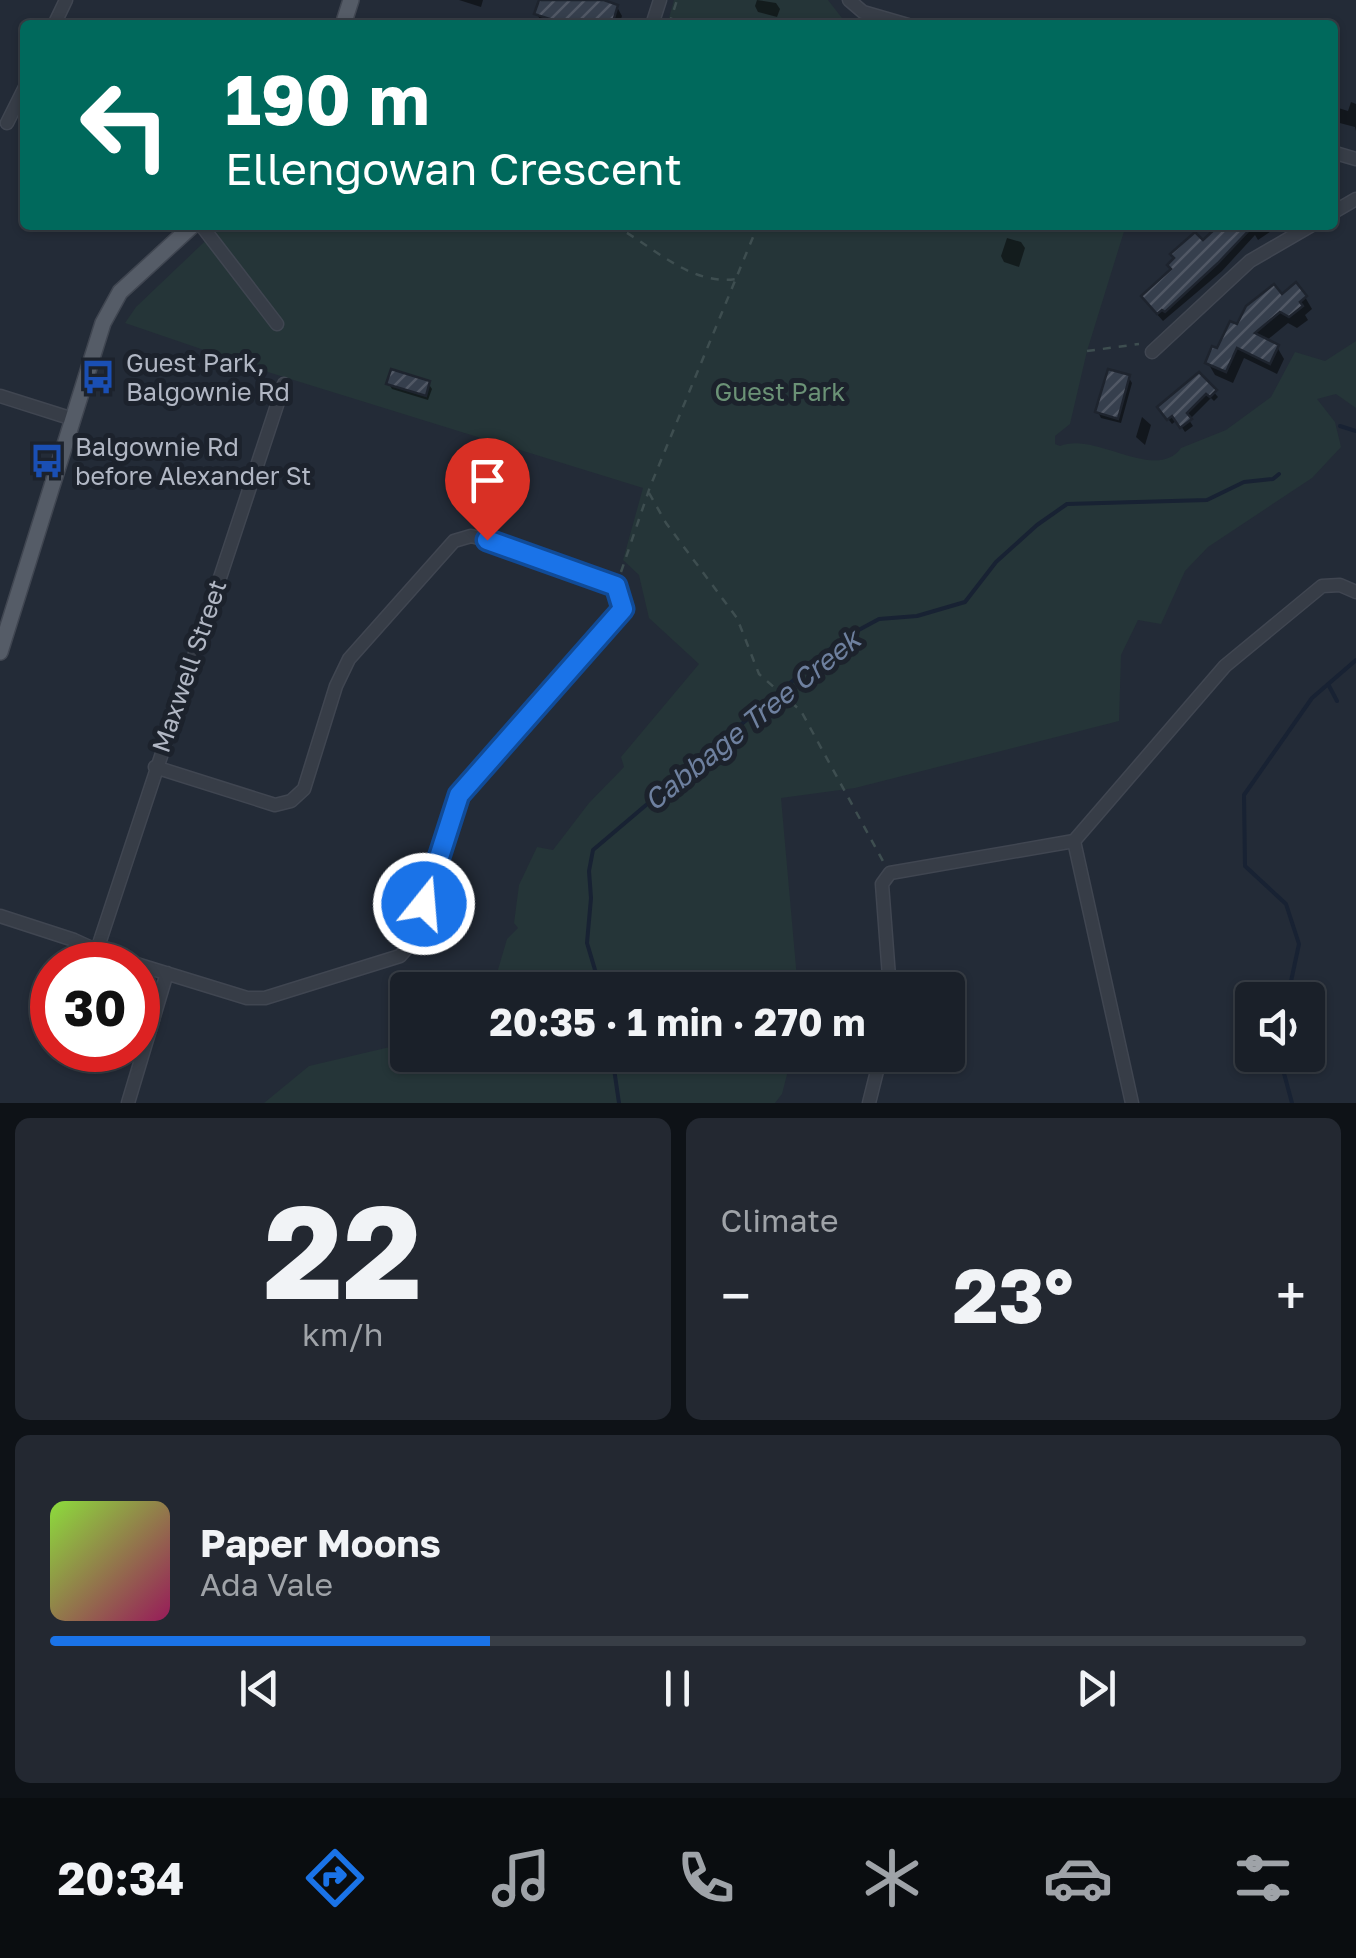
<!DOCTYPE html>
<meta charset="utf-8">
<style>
:root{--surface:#1a2029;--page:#232831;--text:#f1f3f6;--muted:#9fa3a8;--line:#383e46;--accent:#1a73e8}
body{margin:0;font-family:"Golos Text",sans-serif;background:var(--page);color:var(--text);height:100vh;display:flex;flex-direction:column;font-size:38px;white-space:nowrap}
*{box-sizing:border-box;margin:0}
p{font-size:32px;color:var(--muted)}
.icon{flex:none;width:55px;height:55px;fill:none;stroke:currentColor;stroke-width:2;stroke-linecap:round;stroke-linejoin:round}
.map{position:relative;height:1103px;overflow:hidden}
.drawer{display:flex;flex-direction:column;gap:15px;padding:15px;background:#0e1217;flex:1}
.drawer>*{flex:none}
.hud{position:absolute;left:20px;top:20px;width:1318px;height:210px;border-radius:10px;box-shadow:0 2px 8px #0004,0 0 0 2px var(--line);background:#00695c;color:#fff;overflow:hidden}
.controls{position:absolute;left:1235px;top:982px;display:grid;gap:20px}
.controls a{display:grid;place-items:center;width:90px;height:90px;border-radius:10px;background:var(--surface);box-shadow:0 2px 8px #0004,0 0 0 2px var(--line);font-size:50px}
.speed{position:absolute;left:30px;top:942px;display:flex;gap:20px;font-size:50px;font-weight:700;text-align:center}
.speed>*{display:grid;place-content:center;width:130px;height:130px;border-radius:50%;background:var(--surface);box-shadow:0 2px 8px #0004,0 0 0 2px var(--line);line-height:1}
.speed .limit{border:15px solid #d22;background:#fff;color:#111}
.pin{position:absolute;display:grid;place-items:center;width:85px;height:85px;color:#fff;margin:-102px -42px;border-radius:50% 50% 50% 0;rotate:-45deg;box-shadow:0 0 10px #0007}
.pin .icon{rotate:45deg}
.me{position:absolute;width:110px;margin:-55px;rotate:17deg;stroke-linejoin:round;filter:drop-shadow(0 0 8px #0008)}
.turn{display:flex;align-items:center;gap:35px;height:210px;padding:0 40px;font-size:45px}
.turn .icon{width:130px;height:130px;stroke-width:2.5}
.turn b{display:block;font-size:70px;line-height:85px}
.big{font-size:75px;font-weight:700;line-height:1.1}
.drawer .card{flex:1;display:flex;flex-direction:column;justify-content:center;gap:15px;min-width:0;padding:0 35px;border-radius:15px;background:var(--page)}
.drawer .dial{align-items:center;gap:0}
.dial b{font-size:130px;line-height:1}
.song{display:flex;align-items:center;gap:30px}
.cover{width:120px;height:120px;border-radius:15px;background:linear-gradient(135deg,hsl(90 70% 55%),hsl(330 70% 35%))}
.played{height:10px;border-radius:5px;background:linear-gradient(90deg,var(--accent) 35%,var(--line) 35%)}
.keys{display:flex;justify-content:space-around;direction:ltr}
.heat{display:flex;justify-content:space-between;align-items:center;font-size:55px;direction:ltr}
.drawer .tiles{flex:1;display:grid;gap:15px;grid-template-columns:1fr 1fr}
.card:last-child{grid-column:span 2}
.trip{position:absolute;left:390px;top:972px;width:575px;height:100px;border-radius:10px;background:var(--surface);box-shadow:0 2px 8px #0004,0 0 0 2px var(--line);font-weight:700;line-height:100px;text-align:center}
.tab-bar{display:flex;height:160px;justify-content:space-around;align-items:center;background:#0a0d10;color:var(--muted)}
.tab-bar .icon{width:70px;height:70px}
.tab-bar .current{color:var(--accent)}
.tab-bar b{font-size:45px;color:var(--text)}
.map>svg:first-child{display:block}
.green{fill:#253538}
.shadow{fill:#0007}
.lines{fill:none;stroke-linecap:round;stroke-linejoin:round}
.stream{stroke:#182233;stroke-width:4}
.building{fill:url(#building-hatch);stroke:#1e242e;stroke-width:2.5}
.minor-casing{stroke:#404651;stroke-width:15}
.major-casing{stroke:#404651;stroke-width:18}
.path{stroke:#3e4e50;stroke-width:2.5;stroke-dasharray:8 8;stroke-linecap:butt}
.minor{stroke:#373d47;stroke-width:12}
.major{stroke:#555c67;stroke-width:15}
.route-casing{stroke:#114b97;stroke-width:25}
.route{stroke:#1a73e8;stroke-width:18}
.labels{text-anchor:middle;stroke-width:10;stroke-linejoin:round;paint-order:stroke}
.poi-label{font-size:25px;fill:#b1b7c4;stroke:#1c222c;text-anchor:start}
.park-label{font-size:25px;fill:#6b9276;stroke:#1c222c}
.street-label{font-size:25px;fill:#b1b7c4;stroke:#1c222c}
.water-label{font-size:28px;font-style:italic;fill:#6e809f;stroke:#1c222c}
</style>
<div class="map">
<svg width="1356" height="1103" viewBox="0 0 1356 1103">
<defs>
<pattern id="building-hatch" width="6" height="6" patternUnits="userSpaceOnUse" patternTransform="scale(2.5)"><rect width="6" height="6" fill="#363f4d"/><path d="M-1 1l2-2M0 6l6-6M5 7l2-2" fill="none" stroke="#515865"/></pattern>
</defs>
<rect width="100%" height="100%" fill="#232b37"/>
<path class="green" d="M674,0H828L842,18L854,25H667Z
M222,225H1126L1087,351L1070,424L1055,436V444L1060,446C1095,431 1156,483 1181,448L1226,430L1271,397L1295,352L1325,361L1356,341V408L1336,394L1317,399L1335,422L1341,447L1312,478L1208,547L1185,571L1161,624L1138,620L1121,655L1119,721L855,788L781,798L798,990H492L507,939L518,928L514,923L519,885L537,847L553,850L589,803L624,767L621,757L699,664L649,618L639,575L623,560L643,488L271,373L125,323L136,307Z
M407,1043L408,1055H792L782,1094L775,1103H264L309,1066Z"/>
<path class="shadow" d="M459,0H483L481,7Z
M541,0H593L617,7L622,16L619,25H548L542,23L537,14Z
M757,0L776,3L780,9L777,17L758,12L755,6Z
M1351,102L1356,104V131L1355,127L1332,121V106L1348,111Z
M1223,225H1280L1258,240L1255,235L1222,271L1163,321L1148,304Z
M1007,238L1021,242L1025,248L1019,267L1004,262L1001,256Z
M1282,297H1305L1312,309L1305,315L1308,320L1297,328L1288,323L1266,341L1277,347L1284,359L1277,374L1244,358L1233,383L1215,375L1208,363L1238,328Z
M1199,375L1218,397L1214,401L1211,398L1189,420L1193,426L1185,432L1177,420L1172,424L1160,408Z
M1129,378L1132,383L1121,423L1101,418L1098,412Z
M428,383L432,389L428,400L392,389L389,384Z
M1142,417L1151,425L1145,445L1136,437Z"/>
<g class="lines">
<path class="stream" d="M1340,426L1356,431
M1328,684L1337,701
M601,990L587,943L591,898L589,871L593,850L842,639L879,619L917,616L965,602L996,562L1037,525L1067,504L1207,500L1244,482L1273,479L1279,474
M1287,1000L1299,944L1286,904L1245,866L1244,795L1312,698L1356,660
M612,1055L619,1103
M1279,1055L1292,1103"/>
</g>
<path class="building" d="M539,0H604L618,5L612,25H568L534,14Z
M1219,225H1254L1218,263L1165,312L1162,310L1157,314L1141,296L1171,269L1167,265L1174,258L1170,254L1195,232L1203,240Z
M1296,282L1307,296L1300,302L1303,306L1289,317L1280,312L1255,333L1279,345L1270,364L1237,348L1226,372L1205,363L1212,346L1217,348L1230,321L1237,324L1246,306L1274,284L1282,294Z
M391,369L430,381L426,396L386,384Z
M1108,369L1130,375L1118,419L1095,412Z
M1199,372L1217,390L1210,397L1206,394L1187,413L1192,419L1180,428L1172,416L1167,420L1157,407Z"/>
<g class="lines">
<g class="minor-casing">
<path id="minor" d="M849,0L863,12L908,25
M54,25L66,0
M652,25L660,0
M7,123L25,87
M1332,152L1356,159
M1332,213L1356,199
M201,225L277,324
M1152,352L1250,261L1312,225
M0,396L73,419
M1074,841L1225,666L1322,586L1340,585L1356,592
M1074,841L1132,1103
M0,916L74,940L107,955L247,998H265L400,956L413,941L459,795L617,619C625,606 622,599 617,586L487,540L471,536L454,541L349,659L336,686L304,789L291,801L275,805L155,767
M97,950L284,384
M890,990L882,884L890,873L1074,841
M128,1103L167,973
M869,1103L881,1055"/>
</g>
<g class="major-casing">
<path id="major" d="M343,25L351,0
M0,652L103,323L120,292L193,225"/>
</g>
<path class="path" d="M669,25L677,0
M842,25L844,20L851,21
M613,225C651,244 689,286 736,279
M1087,351L1139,344
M649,493L666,523L737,618L759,674L801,711L884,863
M621,572L650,487L758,225"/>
<use href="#minor" class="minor"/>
<use href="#major" class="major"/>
</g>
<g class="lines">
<g class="route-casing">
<path id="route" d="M424,904L459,795L623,609L616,586L487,540"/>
</g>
<use href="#route" class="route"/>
</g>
<defs>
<g id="bus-bare" transform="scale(2.7)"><path d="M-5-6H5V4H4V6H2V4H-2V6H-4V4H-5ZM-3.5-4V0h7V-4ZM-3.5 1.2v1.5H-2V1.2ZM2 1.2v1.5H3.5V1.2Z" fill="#1a4fb4" stroke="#1c222c" stroke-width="2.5" paint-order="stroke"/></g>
</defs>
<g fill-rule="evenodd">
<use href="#bus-bare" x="98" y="377"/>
<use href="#bus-bare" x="47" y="461"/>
</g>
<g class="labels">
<g class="poi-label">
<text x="126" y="372">Guest Park,<tspan x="126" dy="29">Balgownie Rd</tspan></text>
<text x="75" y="456">Balgownie Rd<tspan x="75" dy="29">before Alexander St</tspan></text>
</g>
<g class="park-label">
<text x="780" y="401">Guest Park</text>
</g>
<g class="street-label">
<text transform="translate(189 666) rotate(-71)" y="9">Maxwell Street</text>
</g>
<g class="water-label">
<text transform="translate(752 720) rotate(-39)" y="10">Cabbage Tree Creek</text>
</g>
</g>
</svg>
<div class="controls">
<a><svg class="icon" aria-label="sound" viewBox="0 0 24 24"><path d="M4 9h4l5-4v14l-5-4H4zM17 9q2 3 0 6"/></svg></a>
</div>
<div class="speed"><div class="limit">30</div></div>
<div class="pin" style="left:487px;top:540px;background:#d93025"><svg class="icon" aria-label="arrive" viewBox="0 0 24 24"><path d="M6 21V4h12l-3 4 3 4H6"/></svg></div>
<svg class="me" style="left:424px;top:904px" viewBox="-20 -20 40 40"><circle r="17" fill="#1a73e8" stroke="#fff" stroke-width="3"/><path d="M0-11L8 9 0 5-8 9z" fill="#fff"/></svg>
<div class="trip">20:35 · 1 min · 270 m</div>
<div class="hud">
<div class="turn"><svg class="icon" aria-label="left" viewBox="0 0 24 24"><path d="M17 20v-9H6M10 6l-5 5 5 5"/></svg><div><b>190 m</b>Ellengowan Crescent</div></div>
</div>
</div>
<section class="drawer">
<div class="tiles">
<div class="card dial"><b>22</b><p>km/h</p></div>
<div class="card"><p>Climate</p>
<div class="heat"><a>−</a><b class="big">23°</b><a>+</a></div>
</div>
<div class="card">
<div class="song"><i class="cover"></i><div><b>Paper Moons</b><p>Ada Vale</p></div></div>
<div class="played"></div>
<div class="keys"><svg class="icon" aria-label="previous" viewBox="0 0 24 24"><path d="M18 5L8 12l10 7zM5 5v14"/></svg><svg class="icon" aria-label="pause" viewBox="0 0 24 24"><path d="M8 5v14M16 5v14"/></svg><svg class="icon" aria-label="next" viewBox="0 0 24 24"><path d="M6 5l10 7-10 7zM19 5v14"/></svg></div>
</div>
</div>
</section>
<nav class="tab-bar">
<b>20:34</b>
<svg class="icon current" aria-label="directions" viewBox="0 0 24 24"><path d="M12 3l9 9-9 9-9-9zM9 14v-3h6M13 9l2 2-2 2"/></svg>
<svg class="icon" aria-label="music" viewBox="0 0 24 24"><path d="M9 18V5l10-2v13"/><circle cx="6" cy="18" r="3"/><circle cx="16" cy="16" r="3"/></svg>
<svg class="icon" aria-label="phone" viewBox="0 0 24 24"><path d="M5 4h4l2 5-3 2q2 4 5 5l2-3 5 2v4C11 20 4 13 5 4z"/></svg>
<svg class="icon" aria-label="climate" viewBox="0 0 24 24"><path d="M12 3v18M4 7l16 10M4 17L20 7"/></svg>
<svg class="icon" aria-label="car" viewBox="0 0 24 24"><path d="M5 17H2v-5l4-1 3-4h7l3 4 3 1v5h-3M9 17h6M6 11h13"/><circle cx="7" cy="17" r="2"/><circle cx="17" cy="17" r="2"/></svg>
<svg class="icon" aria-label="filters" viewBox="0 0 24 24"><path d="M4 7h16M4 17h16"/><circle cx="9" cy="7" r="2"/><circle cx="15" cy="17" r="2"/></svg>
</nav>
